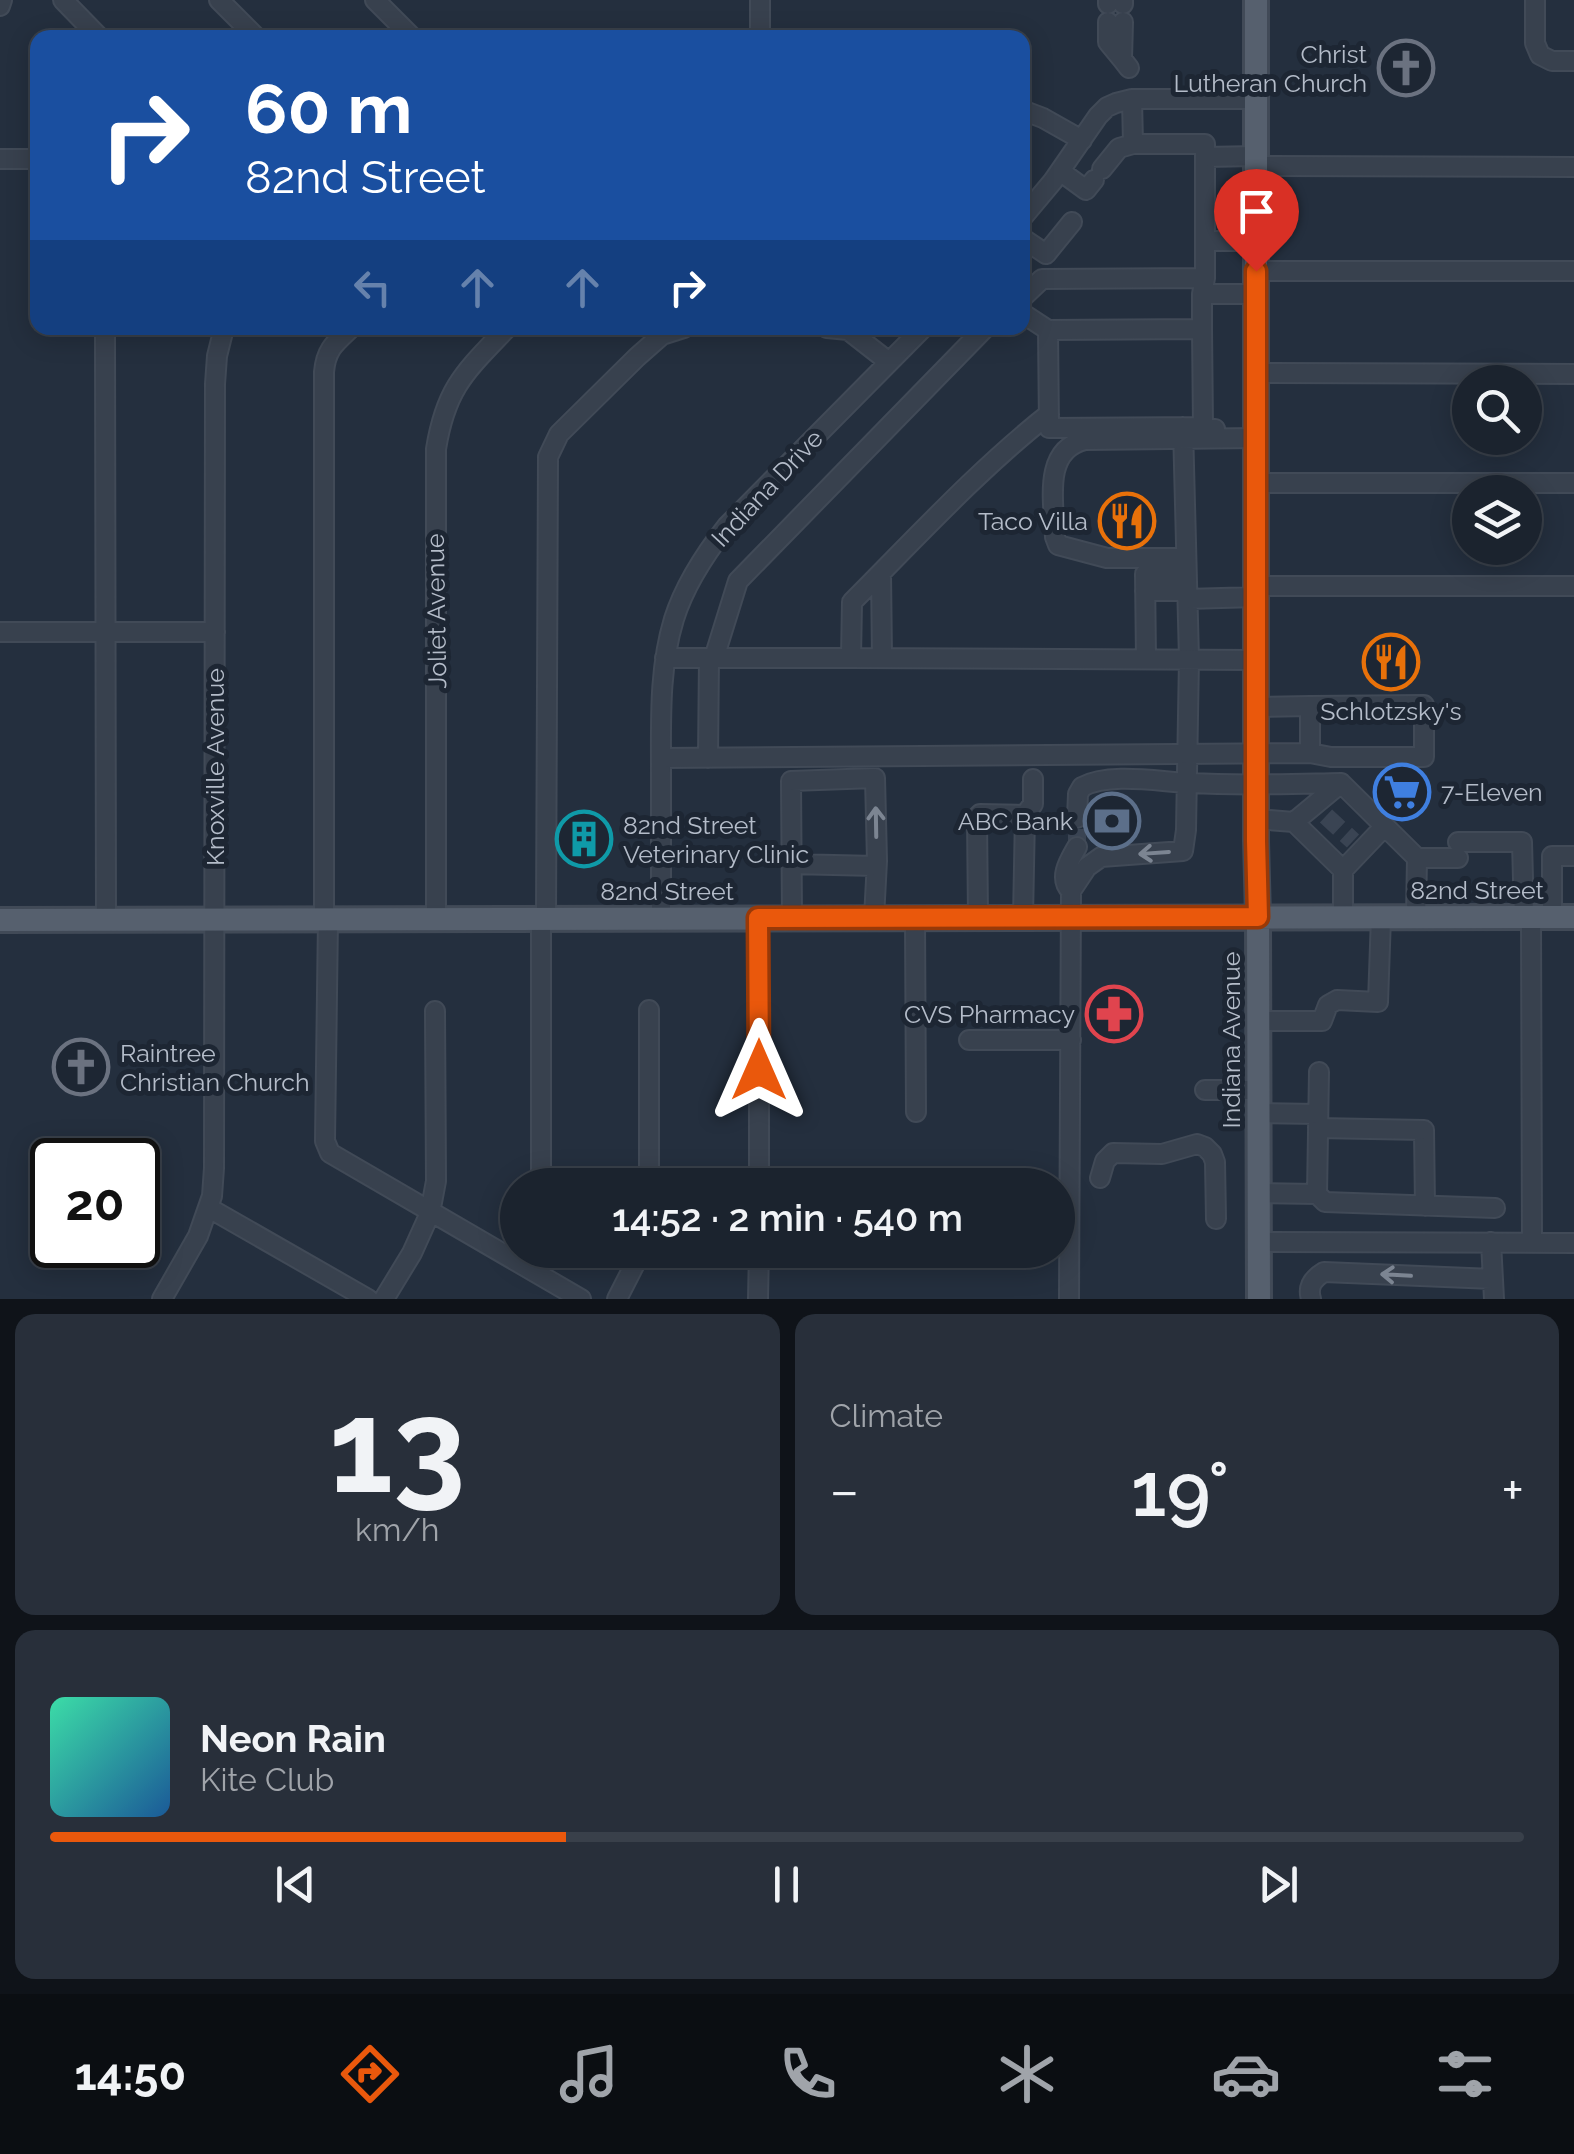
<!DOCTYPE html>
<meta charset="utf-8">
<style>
:root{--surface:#1b232e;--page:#282f3a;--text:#f1f3f6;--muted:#a0a4aa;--line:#39404a;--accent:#ea580c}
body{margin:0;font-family:Raleway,sans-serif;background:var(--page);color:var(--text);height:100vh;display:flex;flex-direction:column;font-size:38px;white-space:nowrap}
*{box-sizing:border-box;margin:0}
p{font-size:32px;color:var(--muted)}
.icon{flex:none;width:55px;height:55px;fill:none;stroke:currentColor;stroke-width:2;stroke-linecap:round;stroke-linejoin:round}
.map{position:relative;height:1299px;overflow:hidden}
.panel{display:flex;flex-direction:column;gap:15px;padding:15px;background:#0f1319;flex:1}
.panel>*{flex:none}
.guide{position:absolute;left:30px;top:30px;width:1000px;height:305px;border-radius:20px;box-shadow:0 5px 25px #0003,0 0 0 2px var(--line);background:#1a4fa0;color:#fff;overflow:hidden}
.tools{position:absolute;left:1452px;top:365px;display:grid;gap:20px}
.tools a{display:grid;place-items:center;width:90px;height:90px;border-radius:50%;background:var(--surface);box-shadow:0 5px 25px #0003,0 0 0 2px var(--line);font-size:50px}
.speed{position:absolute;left:30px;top:1138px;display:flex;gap:20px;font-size:50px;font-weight:700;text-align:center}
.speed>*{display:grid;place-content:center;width:130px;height:130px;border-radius:50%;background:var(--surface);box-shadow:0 5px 25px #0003,0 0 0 2px var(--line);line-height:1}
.speed .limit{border:5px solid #111;border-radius:15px;background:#fff;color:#111}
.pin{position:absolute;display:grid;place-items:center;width:85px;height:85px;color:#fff;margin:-102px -42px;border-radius:50% 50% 50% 0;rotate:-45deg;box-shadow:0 0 10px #0007}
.pin .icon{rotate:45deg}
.me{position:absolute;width:110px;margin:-55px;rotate:0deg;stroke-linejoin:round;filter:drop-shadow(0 0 8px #0008)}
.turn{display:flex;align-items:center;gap:35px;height:210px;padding:0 50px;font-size:45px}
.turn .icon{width:130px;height:130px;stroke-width:2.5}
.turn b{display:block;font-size:70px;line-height:85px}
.lanes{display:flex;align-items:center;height:95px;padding:0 50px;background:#0003;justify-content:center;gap:50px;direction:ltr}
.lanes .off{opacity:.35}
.big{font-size:75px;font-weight:600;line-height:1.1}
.panel .card{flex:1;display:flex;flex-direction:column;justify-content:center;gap:15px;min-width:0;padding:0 35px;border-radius:20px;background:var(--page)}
.panel .dial{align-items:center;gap:0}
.dial b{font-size:130px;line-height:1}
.song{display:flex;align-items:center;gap:30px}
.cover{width:120px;height:120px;border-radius:15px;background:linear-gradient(135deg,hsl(160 70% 55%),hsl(210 70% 35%))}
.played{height:10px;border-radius:5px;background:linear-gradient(90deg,var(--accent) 35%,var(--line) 35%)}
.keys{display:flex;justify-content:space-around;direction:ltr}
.heat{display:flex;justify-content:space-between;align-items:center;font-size:55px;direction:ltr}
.panel .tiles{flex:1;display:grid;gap:15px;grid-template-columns:1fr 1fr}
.card:last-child{grid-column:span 2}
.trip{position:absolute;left:500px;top:1168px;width:575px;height:100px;border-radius:50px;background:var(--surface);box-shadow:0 5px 25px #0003,0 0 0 2px var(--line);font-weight:600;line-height:100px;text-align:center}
.menu{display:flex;height:160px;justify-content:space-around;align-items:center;background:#0b0e12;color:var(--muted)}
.menu .icon{width:70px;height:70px}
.menu .active{color:var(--accent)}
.menu b{font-size:45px;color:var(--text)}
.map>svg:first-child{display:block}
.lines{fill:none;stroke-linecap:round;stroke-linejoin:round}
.minor-tunnel{stroke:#3a4453;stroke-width:18;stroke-dasharray:18 9;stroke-linecap:butt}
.minor-casing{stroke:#414a57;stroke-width:22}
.major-casing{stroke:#414a57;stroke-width:28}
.minor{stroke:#38414e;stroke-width:18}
.major{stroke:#56606e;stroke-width:22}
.oneway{stroke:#7c8592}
.route-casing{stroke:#983908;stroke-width:25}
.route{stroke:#ea580c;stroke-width:18}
.labels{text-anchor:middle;stroke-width:10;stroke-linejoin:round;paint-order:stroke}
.poi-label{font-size:25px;fill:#b4bcc9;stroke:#1d2633;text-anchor:end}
.street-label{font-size:25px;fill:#b4bcc9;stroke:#1d2633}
</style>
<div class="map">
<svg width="1574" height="1299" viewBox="0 0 1574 1299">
<rect width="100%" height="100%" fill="#242f3e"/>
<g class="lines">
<path class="minor-tunnel" d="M1326,816L1353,841
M1077,847V818"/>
<g class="minor-casing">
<path id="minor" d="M63,0L100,38
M219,0L257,38
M375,0L413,38
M1108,0V4
M1535,0V43L1540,55L1552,61H1574
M1123,4V0
M0,6L2,0
M1108,22V42L1122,59
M1123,22L1122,59L1129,68
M760,38V0
M1132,99L1133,144H1205V278
M1022,110L1043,118L1082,140
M1205,157L1256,156
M0,159H31
M1256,166L1574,167
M1102,169L1119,148L1133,144
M1060,171L1086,190L1094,180
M1022,218L1053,181L1098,116L1107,107L1116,103L1132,99H1256
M1022,238L1046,254L1072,222
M1205,241H1256
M1256,271H1574
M1202,294H1256
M1022,298L1042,279L1205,278L1202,294V329L1048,330L1022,313
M105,328L106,919
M827,328L848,330L889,362
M1202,329L1203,427L1215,429
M1048,330L1049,428L1203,427
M1256,373L1574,374
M1049,414C978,470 916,538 852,602L851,658L1256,660
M1256,483H1574
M1186,558H1107L1058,545L1055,537C1054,503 1042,450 1085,440L1256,438
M881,573L882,658
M1256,586H1574
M1145,591H1187
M1187,599L1256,597
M0,632H215
M665,658H851
M714,658L738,581L985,328
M1146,659L1145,574L1186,573
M1256,707L1310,706V753
M661,758L1310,753L1331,757H1424V705L1310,706
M708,758L709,658
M1077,818L1078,794L1082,787C1110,772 1160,782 1191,783C1241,786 1291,784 1341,783L1417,858L1416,917
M1256,819L1294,822L1343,870V917
M1294,822L1341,783
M1458,842H1522L1524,917
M1417,858H1458
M791,864L876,866
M1343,870L1384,827
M1071,891L1087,867L1101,857L1183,851L1186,830L1189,659L1183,427
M1531,917L1532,1242
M1552,917V856H1574
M541,918V1185
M546,918L548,457L559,434L637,357L662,335L684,328
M661,918C661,869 661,820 661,772C661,720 659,668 674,619C685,584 705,554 727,526L923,328
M759,918V1185
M792,918L791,781L875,778L877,861L874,918
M915,918L916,1112
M978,918L977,817L980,814L1025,815
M1023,918L1025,815L1033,804V779
M324,919V372C326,349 335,343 351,328
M328,919L325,1141L330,1153L581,1299
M436,919V449C446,387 466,371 507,328
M649,1010V1185
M1259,1021H1322L1328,1005L1337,1000L1378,1002L1381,917
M969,1040H1071
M1205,1090H1259
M1259,1113L1318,1114
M1318,1128L1424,1130L1425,1206
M1100,1178L1105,1161L1113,1153L1162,1154L1197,1144L1205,1147L1212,1154L1215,1162L1216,1219
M1259,1193L1317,1194L1319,1072
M1317,1194L1325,1202L1495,1208
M209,1208L368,1299
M1259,1242L1574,1243
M1491,1242L1494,1299
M162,1299L198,1236L212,1196L214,1168L215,384L217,356L224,328
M384,1299L412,1253L430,1213L436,1181L435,1011
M617,1299L642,1250
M758,1299L759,1250
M1069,1299L1071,891C1058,878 1069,861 1077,847
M1311,1299C1307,1286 1314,1278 1324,1272L1493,1279"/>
</g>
<g class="major-casing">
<path id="major" d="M1256,0V841L1258,917L1259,1299
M0,920L1574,917"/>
</g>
<use href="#minor" class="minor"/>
<use href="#major" class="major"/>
</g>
<defs><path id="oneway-shaft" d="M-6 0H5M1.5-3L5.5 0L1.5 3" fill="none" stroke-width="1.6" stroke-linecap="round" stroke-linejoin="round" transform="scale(2.5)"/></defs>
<g class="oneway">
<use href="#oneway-shaft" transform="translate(876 822) rotate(-91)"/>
<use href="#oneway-shaft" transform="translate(1154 853) rotate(176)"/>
<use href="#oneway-shaft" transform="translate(1396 1275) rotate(-177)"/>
</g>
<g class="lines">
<g class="route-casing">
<path id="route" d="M759,1070L758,918L1258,917L1256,841V271"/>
</g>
<use href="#route" class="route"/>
</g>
<defs>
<g id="church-ring" transform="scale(2.875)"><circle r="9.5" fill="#1d2633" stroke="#6b7280" stroke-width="1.5"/><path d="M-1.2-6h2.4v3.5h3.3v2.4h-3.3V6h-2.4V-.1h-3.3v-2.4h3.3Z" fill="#6b7280"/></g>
<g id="restaurant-ring" transform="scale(2.875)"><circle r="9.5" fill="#1d2633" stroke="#e8710a" stroke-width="1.5"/><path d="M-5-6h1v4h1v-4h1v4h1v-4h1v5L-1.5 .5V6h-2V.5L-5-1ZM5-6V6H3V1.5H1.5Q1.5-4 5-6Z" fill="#e8710a"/></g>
<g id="supermarket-ring" transform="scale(2.875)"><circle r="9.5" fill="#1d2633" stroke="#3f7fe0" stroke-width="1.5"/><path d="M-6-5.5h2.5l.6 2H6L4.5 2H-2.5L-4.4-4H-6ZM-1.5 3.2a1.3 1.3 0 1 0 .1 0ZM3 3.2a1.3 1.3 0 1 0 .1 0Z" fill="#3f7fe0"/></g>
<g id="bank-ring" transform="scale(2.875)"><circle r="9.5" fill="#1d2633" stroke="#5c6f8a" stroke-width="1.5"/><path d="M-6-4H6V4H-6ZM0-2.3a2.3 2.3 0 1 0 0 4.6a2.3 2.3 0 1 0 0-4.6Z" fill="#5c6f8a"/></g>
<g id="building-ring" transform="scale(2.875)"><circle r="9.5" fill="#1d2633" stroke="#0f9aa8" stroke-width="1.5"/><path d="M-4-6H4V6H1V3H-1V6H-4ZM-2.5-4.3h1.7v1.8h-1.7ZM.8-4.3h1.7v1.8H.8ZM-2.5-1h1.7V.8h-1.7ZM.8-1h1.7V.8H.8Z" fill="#0f9aa8"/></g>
<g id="pharmacy-ring" transform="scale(2.875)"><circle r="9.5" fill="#1d2633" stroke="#e0444e" stroke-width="1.5"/><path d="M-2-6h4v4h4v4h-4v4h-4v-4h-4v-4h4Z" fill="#e0444e"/></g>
</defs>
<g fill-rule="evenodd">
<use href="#church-ring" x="1406" y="68"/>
<use href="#restaurant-ring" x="1127" y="521"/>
<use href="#restaurant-ring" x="1391" y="662"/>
<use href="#supermarket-ring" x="1402" y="792"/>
<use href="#bank-ring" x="1112" y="821"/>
<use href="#building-ring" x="584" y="839"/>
<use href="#pharmacy-ring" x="1114" y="1014"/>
<use href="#church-ring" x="81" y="1067"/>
</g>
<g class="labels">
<g class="poi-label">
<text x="1367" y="63">Christ<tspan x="1367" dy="29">Lutheran Church</tspan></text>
<text x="1088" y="530">Taco Villa</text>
<text x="1391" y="720" text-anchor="middle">Schlotzsky's</text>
<text x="1441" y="801" text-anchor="start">7-Eleven</text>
<text x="1073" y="830">ABC Bank</text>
<text x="623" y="834" text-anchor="start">82nd Street<tspan x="623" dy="29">Veterinary Clinic</tspan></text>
<text x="1075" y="1023">CVS Pharmacy</text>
<text x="120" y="1062" text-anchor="start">Raintree<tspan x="120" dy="29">Christian Church</tspan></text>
</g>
<g class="street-label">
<text transform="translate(767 488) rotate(-47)" y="9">Indiana Drive</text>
<text transform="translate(436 611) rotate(-91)" y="9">Joliet Avenue</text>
<text transform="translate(215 767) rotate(-90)" y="9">Knoxville Avenue</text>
<text x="1477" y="899">82nd Street</text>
<text x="667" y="900">82nd Street</text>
<text transform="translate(1231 1040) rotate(-90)" y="9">Indiana Avenue</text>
</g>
</g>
</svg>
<div class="tools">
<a><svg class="icon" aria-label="search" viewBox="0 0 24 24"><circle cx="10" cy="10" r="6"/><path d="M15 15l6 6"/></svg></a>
<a><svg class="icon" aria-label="layers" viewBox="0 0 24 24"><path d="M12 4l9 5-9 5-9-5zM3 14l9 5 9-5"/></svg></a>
</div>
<div class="speed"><div class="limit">20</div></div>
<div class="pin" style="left:1256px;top:271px;background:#d93025"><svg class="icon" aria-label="arrive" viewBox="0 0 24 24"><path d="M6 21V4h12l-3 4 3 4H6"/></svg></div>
<svg class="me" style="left:759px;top:1070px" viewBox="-20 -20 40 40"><path d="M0-17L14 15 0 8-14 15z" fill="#ea580c" stroke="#fff" stroke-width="4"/></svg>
<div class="trip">14:52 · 2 min · 540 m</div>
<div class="guide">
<div class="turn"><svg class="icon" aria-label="right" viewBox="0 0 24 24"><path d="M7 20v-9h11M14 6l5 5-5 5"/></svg><div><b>60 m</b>82nd Street</div></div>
<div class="lanes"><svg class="icon off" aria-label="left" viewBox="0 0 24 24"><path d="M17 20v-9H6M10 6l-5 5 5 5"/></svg><svg class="icon off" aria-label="ahead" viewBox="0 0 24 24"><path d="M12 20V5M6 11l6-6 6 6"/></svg><svg class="icon off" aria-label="ahead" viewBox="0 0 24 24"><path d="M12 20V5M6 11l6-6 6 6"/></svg><svg class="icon" aria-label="right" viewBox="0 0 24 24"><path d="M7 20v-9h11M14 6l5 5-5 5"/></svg></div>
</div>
</div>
<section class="panel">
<div class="tiles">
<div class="card dial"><b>13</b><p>km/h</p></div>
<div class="card"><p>Climate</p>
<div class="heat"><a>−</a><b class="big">19°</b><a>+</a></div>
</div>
<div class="card">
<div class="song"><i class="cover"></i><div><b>Neon Rain</b><p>Kite Club</p></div></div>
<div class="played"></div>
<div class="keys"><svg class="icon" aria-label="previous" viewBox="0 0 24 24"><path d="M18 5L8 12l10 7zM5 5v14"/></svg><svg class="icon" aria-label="pause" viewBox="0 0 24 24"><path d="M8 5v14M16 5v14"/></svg><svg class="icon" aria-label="next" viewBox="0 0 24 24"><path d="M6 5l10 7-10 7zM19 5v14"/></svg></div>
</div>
</div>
</section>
<nav class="menu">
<b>14:50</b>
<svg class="icon active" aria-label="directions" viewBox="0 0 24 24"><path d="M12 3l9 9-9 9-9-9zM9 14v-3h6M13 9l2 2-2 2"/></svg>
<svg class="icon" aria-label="music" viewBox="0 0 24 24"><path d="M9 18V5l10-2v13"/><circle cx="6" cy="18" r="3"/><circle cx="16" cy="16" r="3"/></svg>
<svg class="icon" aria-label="phone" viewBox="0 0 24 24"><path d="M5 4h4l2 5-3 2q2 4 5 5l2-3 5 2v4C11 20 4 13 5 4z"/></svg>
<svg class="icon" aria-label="climate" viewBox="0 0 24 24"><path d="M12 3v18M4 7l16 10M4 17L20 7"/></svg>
<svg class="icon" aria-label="car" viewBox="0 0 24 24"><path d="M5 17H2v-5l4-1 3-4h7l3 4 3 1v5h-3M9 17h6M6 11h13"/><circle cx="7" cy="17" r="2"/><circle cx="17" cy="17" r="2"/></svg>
<svg class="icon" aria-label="filters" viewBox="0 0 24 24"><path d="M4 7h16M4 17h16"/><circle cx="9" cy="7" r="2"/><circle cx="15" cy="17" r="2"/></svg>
</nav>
